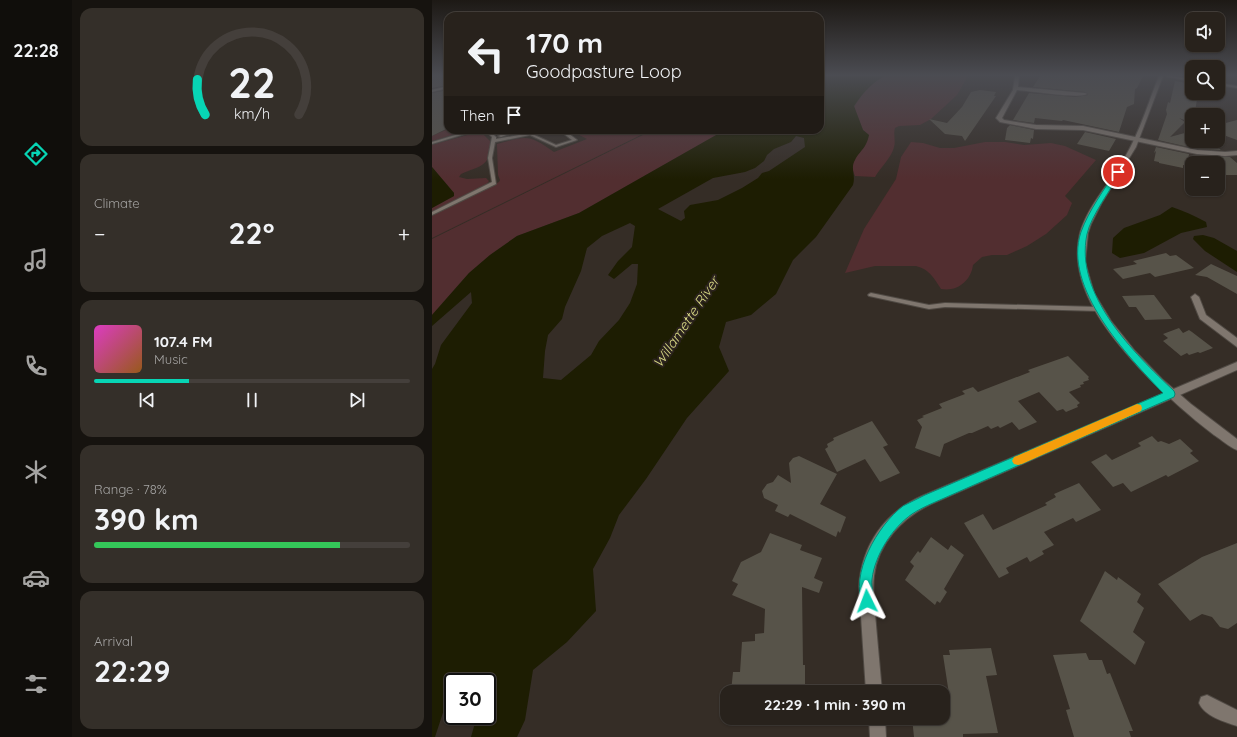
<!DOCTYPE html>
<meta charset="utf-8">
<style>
:root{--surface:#28221c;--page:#342f29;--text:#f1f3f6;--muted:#a5a4a3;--line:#443f3b;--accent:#07d5b5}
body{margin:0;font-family:Quicksand,sans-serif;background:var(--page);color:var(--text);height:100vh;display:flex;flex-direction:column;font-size:15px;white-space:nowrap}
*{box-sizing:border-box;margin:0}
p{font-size:13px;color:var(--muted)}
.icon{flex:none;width:22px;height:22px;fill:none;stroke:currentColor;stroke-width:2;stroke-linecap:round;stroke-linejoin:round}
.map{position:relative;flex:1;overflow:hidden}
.sheet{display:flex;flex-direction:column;gap:8px;padding:8px;background:#16130f;width:360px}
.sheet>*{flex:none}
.top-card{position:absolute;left:12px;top:12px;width:380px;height:122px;border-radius:12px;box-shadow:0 1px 3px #0004,0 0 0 1px var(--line);background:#28221c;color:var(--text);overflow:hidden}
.buttons{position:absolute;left:753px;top:12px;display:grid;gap:8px}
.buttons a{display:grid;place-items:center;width:40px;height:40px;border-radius:8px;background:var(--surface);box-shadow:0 1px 3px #0004,0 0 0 1px var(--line);font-size:20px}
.speed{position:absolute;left:12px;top:673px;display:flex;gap:8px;font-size:20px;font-weight:700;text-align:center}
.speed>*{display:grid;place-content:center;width:52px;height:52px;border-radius:50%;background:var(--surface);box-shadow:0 1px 3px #0004,0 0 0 1px var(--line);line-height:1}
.speed .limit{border:2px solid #111;border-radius:6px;background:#fff;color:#111}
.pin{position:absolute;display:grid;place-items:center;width:34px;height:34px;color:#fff;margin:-17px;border:2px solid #fff;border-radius:50%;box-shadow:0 1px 4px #0007}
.me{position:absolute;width:44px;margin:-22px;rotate:357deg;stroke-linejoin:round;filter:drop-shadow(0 0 3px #0008)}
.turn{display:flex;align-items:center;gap:14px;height:84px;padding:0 16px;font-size:18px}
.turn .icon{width:52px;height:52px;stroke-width:2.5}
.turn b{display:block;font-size:28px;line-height:34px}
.then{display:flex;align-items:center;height:38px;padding:0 16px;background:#0003;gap:8px;font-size:15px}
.big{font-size:30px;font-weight:700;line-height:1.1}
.sheet .tile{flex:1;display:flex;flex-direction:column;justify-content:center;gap:6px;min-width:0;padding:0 14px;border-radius:12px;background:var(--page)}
.sheet .dial{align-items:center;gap:0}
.dial svg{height:104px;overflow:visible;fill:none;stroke:var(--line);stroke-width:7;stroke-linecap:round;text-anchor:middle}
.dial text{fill:var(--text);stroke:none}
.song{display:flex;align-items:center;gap:12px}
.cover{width:48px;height:48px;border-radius:6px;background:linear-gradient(135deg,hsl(310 70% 55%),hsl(30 70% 35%))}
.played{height:4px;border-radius:2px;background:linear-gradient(90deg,var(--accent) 30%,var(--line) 30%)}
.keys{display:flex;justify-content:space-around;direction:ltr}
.heat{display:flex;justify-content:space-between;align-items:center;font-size:22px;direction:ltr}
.charge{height:6px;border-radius:3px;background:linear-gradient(90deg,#34c759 78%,var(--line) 0)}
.trip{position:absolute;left:288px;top:685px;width:230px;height:40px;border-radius:12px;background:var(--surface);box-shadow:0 1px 3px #0004,0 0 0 1px var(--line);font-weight:700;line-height:40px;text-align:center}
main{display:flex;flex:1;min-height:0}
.tab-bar{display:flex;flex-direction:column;width:72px;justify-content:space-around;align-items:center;background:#100e0b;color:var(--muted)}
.tab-bar .icon{width:28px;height:28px}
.tab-bar .on{color:var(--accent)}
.tab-bar b{font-size:18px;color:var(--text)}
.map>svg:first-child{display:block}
.green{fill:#522e30}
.water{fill:#1d1d02;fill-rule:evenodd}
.building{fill:#575349}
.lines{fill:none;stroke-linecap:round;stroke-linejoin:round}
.lane-casing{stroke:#504a44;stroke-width:2}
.street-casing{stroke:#504a44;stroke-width:2}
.secondary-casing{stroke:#504a44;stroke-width:2}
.lane{fill:#7f766e;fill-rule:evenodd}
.street{fill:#7f766e;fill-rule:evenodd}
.secondary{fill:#7f766e;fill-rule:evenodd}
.route{fill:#07d5b5;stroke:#058a76}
.slow{fill:#f59e0b}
.labels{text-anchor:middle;stroke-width:4;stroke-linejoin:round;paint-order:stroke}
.water-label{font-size:14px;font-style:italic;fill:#d7d784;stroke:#2b231d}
</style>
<main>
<nav class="tab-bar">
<b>22:28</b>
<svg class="icon on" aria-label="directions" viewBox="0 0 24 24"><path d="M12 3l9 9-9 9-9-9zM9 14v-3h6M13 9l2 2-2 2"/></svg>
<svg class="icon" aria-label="music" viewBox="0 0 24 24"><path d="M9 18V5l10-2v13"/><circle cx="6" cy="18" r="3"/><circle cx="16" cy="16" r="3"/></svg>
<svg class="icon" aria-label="phone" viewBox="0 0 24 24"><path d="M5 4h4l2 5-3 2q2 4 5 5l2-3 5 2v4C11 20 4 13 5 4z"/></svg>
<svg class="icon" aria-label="climate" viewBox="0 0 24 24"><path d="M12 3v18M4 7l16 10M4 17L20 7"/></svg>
<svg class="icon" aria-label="car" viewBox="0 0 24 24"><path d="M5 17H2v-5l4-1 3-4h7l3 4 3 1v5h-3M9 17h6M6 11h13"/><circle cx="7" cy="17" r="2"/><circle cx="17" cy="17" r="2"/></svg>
<svg class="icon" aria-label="filters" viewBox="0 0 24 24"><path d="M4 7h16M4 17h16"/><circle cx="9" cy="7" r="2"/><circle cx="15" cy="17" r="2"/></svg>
</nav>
<section class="sheet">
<div class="tile dial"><svg viewBox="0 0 100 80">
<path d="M14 69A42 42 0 1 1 86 69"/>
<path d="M14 69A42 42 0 0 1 8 42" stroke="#07d5b5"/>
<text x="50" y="56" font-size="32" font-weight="700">22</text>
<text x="50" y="72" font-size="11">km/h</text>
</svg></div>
<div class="tile"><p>Climate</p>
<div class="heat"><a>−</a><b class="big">22°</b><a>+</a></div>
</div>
<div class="tile">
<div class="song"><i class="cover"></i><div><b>107.4 FM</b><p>Music</p></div></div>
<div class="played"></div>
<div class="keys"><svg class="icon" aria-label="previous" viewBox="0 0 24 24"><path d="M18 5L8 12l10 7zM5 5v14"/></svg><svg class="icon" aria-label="pause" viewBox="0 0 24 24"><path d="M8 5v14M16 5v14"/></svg><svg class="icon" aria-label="next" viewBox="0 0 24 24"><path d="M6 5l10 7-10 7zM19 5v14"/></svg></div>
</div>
<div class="tile"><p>Range · 78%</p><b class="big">390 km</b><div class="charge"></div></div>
<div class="tile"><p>Arrival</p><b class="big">22:29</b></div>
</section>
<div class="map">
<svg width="805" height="737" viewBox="0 0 805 737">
<rect width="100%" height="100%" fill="#352d26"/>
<path class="green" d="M453,76H536L525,95L499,119L488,125L467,126L463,128C461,135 464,141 462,147C460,157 448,168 443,177L423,176L420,168L422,160L437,135L431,130L422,107C430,94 440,82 453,76Z
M16,129V130H38L0,141V136Z
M138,130H219L0,238V215L67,182L68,180L66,175L65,144C95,136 96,134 122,152L155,139Z
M221,130H293L147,213L85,236L58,255L37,273L0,315V239Z
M42,133L51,134L58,141C59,167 49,165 29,174L27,177L35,179L54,178L57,181L54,185L0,213V208L22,196V193L0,167V145Z
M479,142L491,143L508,148H522L553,142H573L592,145L619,143L633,146L664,160L633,196L640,203L635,215L614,234L595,246L575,255H560L550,257L541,265C539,281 525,292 509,289C502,278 497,269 484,266H443L413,273L432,229L464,179L469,157Z"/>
<path class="water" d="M388,76H453C440,82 430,94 422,106L431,130L437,135C434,149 429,149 423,160C418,168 424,175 421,185L384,237L361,260L344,294L319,315L294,322L287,347L297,371L255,418L214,479L187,515L178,538L161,569L164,611L135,642L101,670L93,720L85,737H39L45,716H55V682H21V689L18,691L3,737H0V369L3,364L9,345L40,303L39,292L0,326V315L37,273L58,255L85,236L147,213L293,130H388ZM364,136L372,138L373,147L337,171L330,173L326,178L310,188L286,200L258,205L252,211L253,218L249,221L226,209L281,178L313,172L323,168L332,161L335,155L342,149L359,142ZM198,223L203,226L200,247L186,261L176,275L182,279L200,264H206L205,284L198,303L187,320L167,341L159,355L129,380L111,378L113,351L116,335L130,319L133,307L149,271L155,248L170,236Z
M0,167L22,193V196L0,208Z
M740,207C752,211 763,216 774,222L775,227L749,233L712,253L688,258L680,253L681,238L692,228L728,215Z
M771,235L782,238L805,251V272L773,251L761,239L762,236Z"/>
<path class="building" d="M0,76H16V85L0,88Z
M608,76H711L705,88L703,89L702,104L695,107L687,132L631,120L630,121L603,118L602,123L581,120L597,93L643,97L656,95L653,92L601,87Z
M743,81L760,84V93L766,94L763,111L760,110V115L755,121L747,118L753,122L738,137L760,131V141H777L789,150L765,149L726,140L735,114L734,110L736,102L738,103Z
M16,90V128L0,136V93Z
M548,90L564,92L562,96H564L533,141L530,136L513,134L497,119L515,123L530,107L539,92Z
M805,120V140L786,133V125Z
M578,125L602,130L601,139L599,138L598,143L573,140L575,128Z
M653,132L684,139L677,151L645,144Z
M724,147L757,154L755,166L751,165V168L727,163V162L722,161L724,151L722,153Z
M767,156L798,157L805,163V175H786V163H776Z
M734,253L738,256L744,255L762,268L723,277L718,273L691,279L681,269L705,264L701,261Z
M779,264L805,276V294L775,277L763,275Z
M719,295H722L740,319L713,320L704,307H697L690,296Z
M747,328L751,333L757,330L760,332L781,348L768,353L766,352L757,355L755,353L749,356L731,341L736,338L731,334Z
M636,356L657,377L656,378L657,380L651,382L652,384L648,385L649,387L637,392L648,403L645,405L646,407L634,412L631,409L625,411L607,392L586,401L605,422L587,430L580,422L568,428L566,426L559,429L556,426L540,433H537L512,444L508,457L483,448L490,427L485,420L492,417L490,416L510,408L507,404L533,394L530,391L541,387L546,392L598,372L596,370Z
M440,421L456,445L451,447L468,473L448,482L433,459L405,472L393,449L396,447L395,444L402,440L401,438Z
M720,436L726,442L729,441L737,444L748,439L761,451L758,453L767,461L736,477L734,475L699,492L691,483L681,487L659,462L674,454L680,460L709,446L706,443Z
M367,456L405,474L388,504L414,517L408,533L406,531L404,537L358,514L356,517L343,511L346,505L332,498L330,491L335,484L341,482L346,475L359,483L357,463L361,458Z
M647,483L669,510L644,522L641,518L612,532L622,545L610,551L612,554L598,562L595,557L574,568L577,573L567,578L532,523L551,514L561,530L615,505L613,503L624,497L622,494Z
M338,533L370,545L368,550L390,558L382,578L391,582L387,593L370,587L371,665H373V692H299L301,672H308L310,642L323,641V634L332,633L333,609L300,595L306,584L300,581L309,562L329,552Z
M499,537L516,550L519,545L532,555L512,589L515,592L508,603L505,601L503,605L473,580L482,566L478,562L486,551L488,553Z
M805,543V623L796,629L788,627L780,617L770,614L758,621L726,584L770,557Z
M673,571L685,580L686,577L709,594L705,602L712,608L701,632L713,642L703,665L648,621Z
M559,648L565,675L554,676L566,733L531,734V737H482L480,718H511V707H519L511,655H518L517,650Z
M654,653L657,660H670L675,674L678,673L701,731H697L699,737H642L634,710L638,709L621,655Z"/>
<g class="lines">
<g class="lane-casing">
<path id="lane" d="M40,130H46L0,144V142Z
M53,130H57L64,137V139L98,133L124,145L140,140L127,130H132L145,140L124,147L98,135L63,142L60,158L64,184L0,215V212L60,182L56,158L60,137Z
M83,130H89L69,137L66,136Z
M439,293L497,305L513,303L667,307L670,309L667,311L513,307L497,309L437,296L436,295L437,294Z"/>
</g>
<g class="street-casing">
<path id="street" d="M583,76H587L586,87L653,93L655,94C647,99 599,91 585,90L570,118L572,120L604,125L651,126L765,150L793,152L805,151V155L793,156L765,154L651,130L604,129L568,122L564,118L581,90Z
M735,76L760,79V81L737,77Z
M786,83L805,86V88L786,85Z
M763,294L767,297L774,315L805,338V347L768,319L759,297Z
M805,362V370L499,504C470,518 446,543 442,576C440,592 443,609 444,625C446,647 448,670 450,692H434L427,586C430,545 452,513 490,496Z
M775,695L805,710V726C793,722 772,716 767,703L769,697Z
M437,718H453L454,737H438Z"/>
</g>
<g class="secondary-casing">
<path id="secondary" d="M727,76H731L704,147L669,204L659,224L656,233L653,262L662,293L679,321L703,351L730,379L759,404L805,439V450C797,447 790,440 782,435C757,416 734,395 712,373C678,337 635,286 648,233C656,205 679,182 693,157C708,132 716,103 727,76Z
M16,86V88L0,92V90Z"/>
</g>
<use href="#lane" class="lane"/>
<use href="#street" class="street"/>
<use href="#secondary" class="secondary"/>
</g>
<linearGradient id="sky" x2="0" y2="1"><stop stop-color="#1d1915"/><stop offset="0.42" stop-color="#4b4c52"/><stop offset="1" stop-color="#4b4c52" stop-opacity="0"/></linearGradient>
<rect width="805" height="179" fill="url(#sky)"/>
<path class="route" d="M684,171L689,172C679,189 659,216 655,234C642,295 702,353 742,391L743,394L742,397L501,503C494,506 486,510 480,514C460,528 443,555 440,579C439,588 443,597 440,606L435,608L431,606C417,574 446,525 471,506C478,502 486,499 493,495L731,393C696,357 630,287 649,232C657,210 672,190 684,171Z"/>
<path class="slow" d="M705,404L709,405L710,408L709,411L590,464L586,465L582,464L580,461L582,457Z"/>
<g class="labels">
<g class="water-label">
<text transform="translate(254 322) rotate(-56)" y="5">Willamette River</text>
</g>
</g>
</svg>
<div class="buttons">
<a><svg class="icon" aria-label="sound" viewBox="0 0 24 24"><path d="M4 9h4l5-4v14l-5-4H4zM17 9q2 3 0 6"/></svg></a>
<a><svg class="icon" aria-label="search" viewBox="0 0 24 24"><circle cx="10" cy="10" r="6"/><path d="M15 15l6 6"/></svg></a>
<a>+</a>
<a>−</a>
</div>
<div class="speed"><div class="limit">30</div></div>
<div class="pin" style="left:686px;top:172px;background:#d93025"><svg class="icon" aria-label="arrive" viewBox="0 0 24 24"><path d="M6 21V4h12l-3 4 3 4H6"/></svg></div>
<svg class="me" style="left:435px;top:601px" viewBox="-20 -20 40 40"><path d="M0-17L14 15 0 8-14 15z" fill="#07d5b5" stroke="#fff" stroke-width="4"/></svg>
<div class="trip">22:29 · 1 min · 390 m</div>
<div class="top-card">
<div class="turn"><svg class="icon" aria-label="left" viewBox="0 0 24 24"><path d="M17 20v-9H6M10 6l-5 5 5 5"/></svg><div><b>170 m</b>Goodpasture Loop</div></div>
<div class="then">Then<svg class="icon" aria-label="arrive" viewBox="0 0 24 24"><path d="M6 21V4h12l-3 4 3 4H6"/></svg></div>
</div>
</div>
</main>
